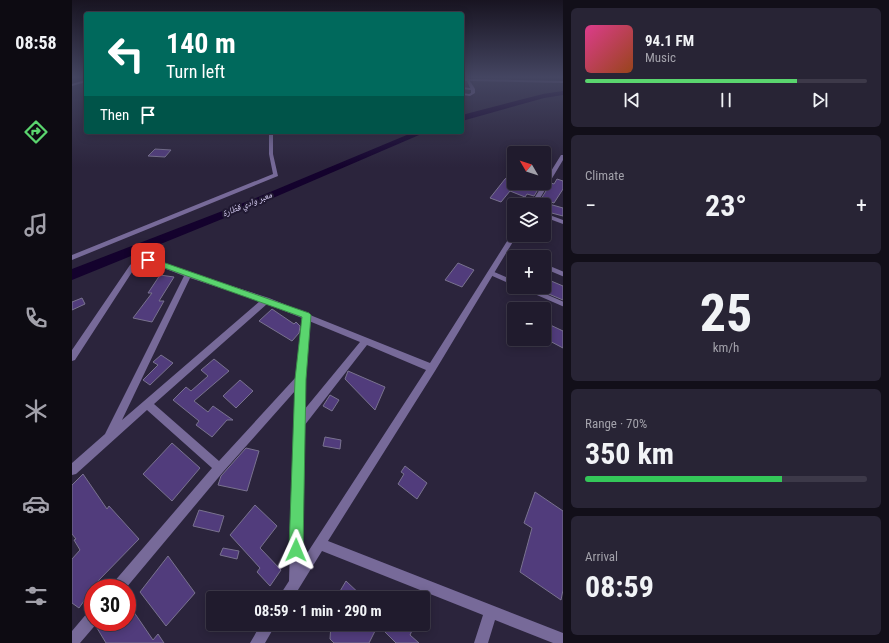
<!DOCTYPE html>
<meta charset="utf-8">
<style>
:root{--surface:#201b2d;--page:#282435;--text:#f1f3f6;--muted:#a2a1aa;--line:#3d3949;--accent:#5ad56e}
body{margin:0;font-family:"Roboto Condensed","Noto Naskh Arabic",sans-serif;background:var(--page);color:var(--text);height:100vh;display:flex;flex-direction:column;font-size:15px;white-space:nowrap}
*{box-sizing:border-box;margin:0}
p{font-size:13px;color:var(--muted)}
.icon{flex:none;width:22px;height:22px;fill:none;stroke:currentColor;stroke-width:2;stroke-linecap:round;stroke-linejoin:round}
.map{position:relative;flex:1;overflow:hidden}
.panel{display:flex;flex-direction:column;gap:8px;padding:8px;background:#120f19;width:326px}
.panel>*{flex:none}
.guide{position:absolute;left:12px;top:12px;width:380px;height:122px;border-radius:4px;box-shadow:0 2px 10px #0003,0 0 0 1px var(--line);background:#00695c;color:#fff;overflow:hidden}
.needle{width:26px;rotate:309deg}
.buttons{position:absolute;left:435px;top:146px;display:grid;gap:8px}
.buttons a{display:grid;place-items:center;width:44px;height:44px;border-radius:4px;background:var(--surface);box-shadow:0 2px 10px #0003,0 0 0 1px var(--line);font-size:20px}
.speed{position:absolute;left:12px;top:579px;display:flex;gap:8px;font-size:20px;font-weight:700;text-align:center}
.speed>*{display:grid;place-content:center;width:52px;height:52px;border-radius:50%;background:var(--surface);box-shadow:0 2px 10px #0003,0 0 0 1px var(--line);line-height:1}
.speed .limit{border:6px solid #d22;background:#fff;color:#111}
.pin{position:absolute;display:grid;place-items:center;width:34px;height:34px;color:#fff;margin:-17px;border-radius:8px;box-shadow:0 2px 6px #0006}
.me{position:absolute;width:44px;margin:-22px;rotate:1deg;stroke-linejoin:round;filter:drop-shadow(0 0 3px #0008)}
.turn{display:flex;align-items:center;gap:14px;height:84px;padding:0 16px;font-size:18px}
.turn .icon{width:52px;height:52px;stroke-width:2.5}
.turn b{display:block;font-size:28px;line-height:34px}
.then{display:flex;align-items:center;height:38px;padding:0 16px;background:#0003;gap:8px;font-size:15px}
.big{font-size:30px;font-weight:700;line-height:1.1}
.panel .card{flex:1;display:flex;flex-direction:column;justify-content:center;gap:6px;min-width:0;padding:0 14px;border-radius:6px;background:var(--page)}
.panel .dial{align-items:center;gap:0}
.dial b{font-size:52px;line-height:1}
.song{display:flex;align-items:center;gap:12px}
.cover{width:48px;height:48px;border-radius:6px;background:linear-gradient(135deg,hsl(330 70% 55%),hsl(20 70% 35%))}
.played{height:4px;border-radius:2px;background:linear-gradient(90deg,var(--accent) 75%,var(--line) 75%)}
.keys{display:flex;justify-content:space-around;direction:ltr}
.heat{display:flex;justify-content:space-between;align-items:center;font-size:22px;direction:ltr}
.charge{height:6px;border-radius:3px;background:linear-gradient(90deg,#34c759 70%,var(--line) 0)}
.trip{position:absolute;left:134px;top:591px;width:224px;height:40px;border-radius:4px;background:var(--surface);box-shadow:0 2px 10px #0003,0 0 0 1px var(--line);font-weight:700;line-height:40px;text-align:center}
main{display:flex;flex:1;min-height:0}
.menu{display:flex;flex-direction:column;width:72px;justify-content:space-around;align-items:center;background:#0d0b12;color:var(--muted)}
.menu .icon{width:28px;height:28px}
.menu .active{color:var(--accent)}
.menu b{font-size:18px;color:var(--text)}
.map>svg:first-child{display:block}
.lines{fill:none;stroke-linecap:round;stroke-linejoin:round}
.river{fill:#14022d;fill-rule:evenodd}
.building{fill:#513c7c;stroke:#79728f}
.service{stroke:#776a99;stroke-width:4.5}
.minor{fill:#776a99;fill-rule:evenodd}
.tertiary{fill:#776a99;fill-rule:evenodd}
.route{fill:#5ad56e;stroke:#3a8a48}
.labels{text-anchor:middle;stroke-width:4;stroke-linejoin:round;paint-order:stroke}
.far-water-label{font-size:9px;font-style:italic;fill:#dbd1f8;stroke:#211a32}
</style>
<main>
<nav class="menu">
<b>08:58</b>
<svg class="icon active" aria-label="directions" viewBox="0 0 24 24"><path d="M12 3l9 9-9 9-9-9zM9 14v-3h6M13 9l2 2-2 2"/></svg>
<svg class="icon" aria-label="music" viewBox="0 0 24 24"><path d="M9 18V5l10-2v13"/><circle cx="6" cy="18" r="3"/><circle cx="16" cy="16" r="3"/></svg>
<svg class="icon" aria-label="phone" viewBox="0 0 24 24"><path d="M5 4h4l2 5-3 2q2 4 5 5l2-3 5 2v4C11 20 4 13 5 4z"/></svg>
<svg class="icon" aria-label="climate" viewBox="0 0 24 24"><path d="M12 3v18M4 7l16 10M4 17L20 7"/></svg>
<svg class="icon" aria-label="car" viewBox="0 0 24 24"><path d="M5 17H2v-5l4-1 3-4h7l3 4 3 1v5h-3M9 17h6M6 11h13"/><circle cx="7" cy="17" r="2"/><circle cx="17" cy="17" r="2"/></svg>
<svg class="icon" aria-label="filters" viewBox="0 0 24 24"><path d="M4 7h16M4 17h16"/><circle cx="9" cy="7" r="2"/><circle cx="15" cy="17" r="2"/></svg>
</nav>
<div class="map">
<svg width="491" height="643" viewBox="0 0 491 643">
<rect width="100%" height="100%" fill="#2b243c"/>
<g class="lines">
<path class="river" d="M491,91V95L472,98L390,121V115L471,94Z
M342,132H354L187,204L0,280V269L179,200Z"/>
</g>
<path class="building" d="M83,149L99,150L93,157L76,156Z
M442,172V183H450L467,188L462,196L455,194L453,197L438,191L429,202L418,198L433,179Z
M485,179L491,181V189L482,203L469,199L479,183L482,184Z
M477,204L491,208V216L472,211Z
M386,263L402,270L390,287L373,280Z
M88,275L102,277L87,301H92L80,322L61,318L80,293H76Z
M472,278L491,286V300L472,292Z
M10,298L13,304L0,310V302Z
M200,309L222,324L224,322L228,326L227,333L220,341L187,321Z
M472,322L491,331V348L472,338Z
M89,355L101,363L78,385L71,380L86,365L81,362Z
M142,359L157,371L122,401L136,412L141,406L161,420H155L140,437L124,425L127,421L101,400L114,387L119,391L136,376L129,370Z
M276,371L313,387L303,410L273,379Z
M168,380L181,391L164,408L151,396Z
M258,395L267,400L260,411L251,406Z
M253,437L269,440L268,449L251,446Z
M100,443L128,468L100,501L71,474Z
M174,448L187,451L175,491L146,485L149,476Z
M333,466L355,483L345,499L326,484L332,474L329,472Z
M11,474L35,509L37,506L67,539L26,581L7,608L0,603V559L8,550L2,540L4,539L0,534V485Z
M463,492L491,511V590L489,600L448,572L460,528L452,523Z
M183,505L205,526L188,548L209,570L198,586L185,572L188,568L158,535Z
M127,510L152,516L147,532L121,526Z
M151,548L167,551L165,559L148,555Z
M96,556L123,593L94,626L68,592Z
M274,581L292,598H264Z
M55,602L81,640L86,634L92,643H34L25,628L30,622H55Z
M259,624H302L305,627L297,643H262L258,639Z
M316,624H343L338,635L347,643H324L313,632Z"/>
<g class="lines">
<path class="service" d="M472,266L491,274
M419,273L442,283
M452,287L491,304"/>
<path class="minor" d="M392,77H396L397,79L491,81V83L398,81L403,89V93L398,96L390,95V93L397,94L399,93V90L390,89V87L398,88L395,81H390V79H393Z
M197,132H201V154L206,176L0,260V255L201,174L197,154Z
M489,155H491V160L464,205H458Z
M472,213L491,220V224L472,217Z
M442,233V235H445L363,371L256,541L491,633V643H481L423,620L416,643H402L411,615L250,551L221,598H206L217,581L223,391L151,472L54,588H40L41,583L140,468L75,410L4,474L0,475V463L33,434L112,276L76,262L69,263L62,269L3,360L0,361V350L58,265L65,259L76,258L119,273L197,298L232,312L237,313L238,315L358,363L439,235ZM118,278L188,301L50,420ZM195,304L230,318L224,377L147,461L82,404ZM237,321L288,342L232,410L233,379ZM295,345L354,370L230,561L232,426Z
M21,610V622H26L8,643H0V631L16,612Z
M189,624H204L193,643H178Z"/>
<path class="tertiary" d="M13,80H14V82L0,86V84Z"/>
</g>
<linearGradient id="sky" x2="0" y2="1"><stop stop-color="#181421"/><stop offset="0.46" stop-color="#444561"/><stop offset="1" stop-color="#444561" stop-opacity="0"/></linearGradient>
<rect width="491" height="167" fill="url(#sky)"/>
<path class="route" d="M76,257L237,313L239,315L234,379L231,550L229,555L224,557L219,555L217,550L223,379L230,317L73,261L72,260Z"/>
<g class="labels">
<g class="far-water-label">
<text transform="translate(175 204) rotate(-22)" y="3">معبر وادي قطّارة</text>
</g>
</g>
</svg>
<div class="buttons">
<a><svg class="needle" viewBox="-14 -14 28 28"><path d="M0-13l5 13h-10z" fill="#e53935"/><path d="M0 13l5-13h-10z" fill="#a2a1aa"/></svg></a>
<a><svg class="icon" aria-label="layers" viewBox="0 0 24 24"><path d="M12 4l9 5-9 5-9-5zM3 14l9 5 9-5"/></svg></a>
<a>+</a>
<a>−</a>
</div>
<div class="speed"><div class="limit">30</div></div>
<div class="pin" style="left:76px;top:260px;background:#d93025"><svg class="icon" aria-label="arrive" viewBox="0 0 24 24"><path d="M6 21V4h12l-3 4 3 4H6"/></svg></div>
<svg class="me" style="left:224px;top:550px" viewBox="-20 -20 40 40"><path d="M0-17L14 15 0 8-14 15z" fill="#5ad56e" stroke="#fff" stroke-width="4"/></svg>
<div class="trip">08:59 · 1 min · 290 m</div>
<div class="guide">
<div class="turn"><svg class="icon" aria-label="left" viewBox="0 0 24 24"><path d="M17 20v-9H6M10 6l-5 5 5 5"/></svg><div><b>140 m</b>Turn left</div></div>
<div class="then">Then<svg class="icon" aria-label="arrive" viewBox="0 0 24 24"><path d="M6 21V4h12l-3 4 3 4H6"/></svg></div>
</div>
</div>
<section class="panel">
<div class="card">
<div class="song"><i class="cover"></i><div><b>94.1 FM</b><p>Music</p></div></div>
<div class="played"></div>
<div class="keys"><svg class="icon" aria-label="previous" viewBox="0 0 24 24"><path d="M18 5L8 12l10 7zM5 5v14"/></svg><svg class="icon" aria-label="pause" viewBox="0 0 24 24"><path d="M8 5v14M16 5v14"/></svg><svg class="icon" aria-label="next" viewBox="0 0 24 24"><path d="M6 5l10 7-10 7zM19 5v14"/></svg></div>
</div>
<div class="card"><p>Climate</p>
<div class="heat"><a>−</a><b class="big">23°</b><a>+</a></div>
</div>
<div class="card dial"><b>25</b><p>km/h</p></div>
<div class="card"><p>Range · 70%</p><b class="big">350 km</b><div class="charge"></div></div>
<div class="card"><p>Arrival</p><b class="big">08:59</b></div>
</section>
</main>
